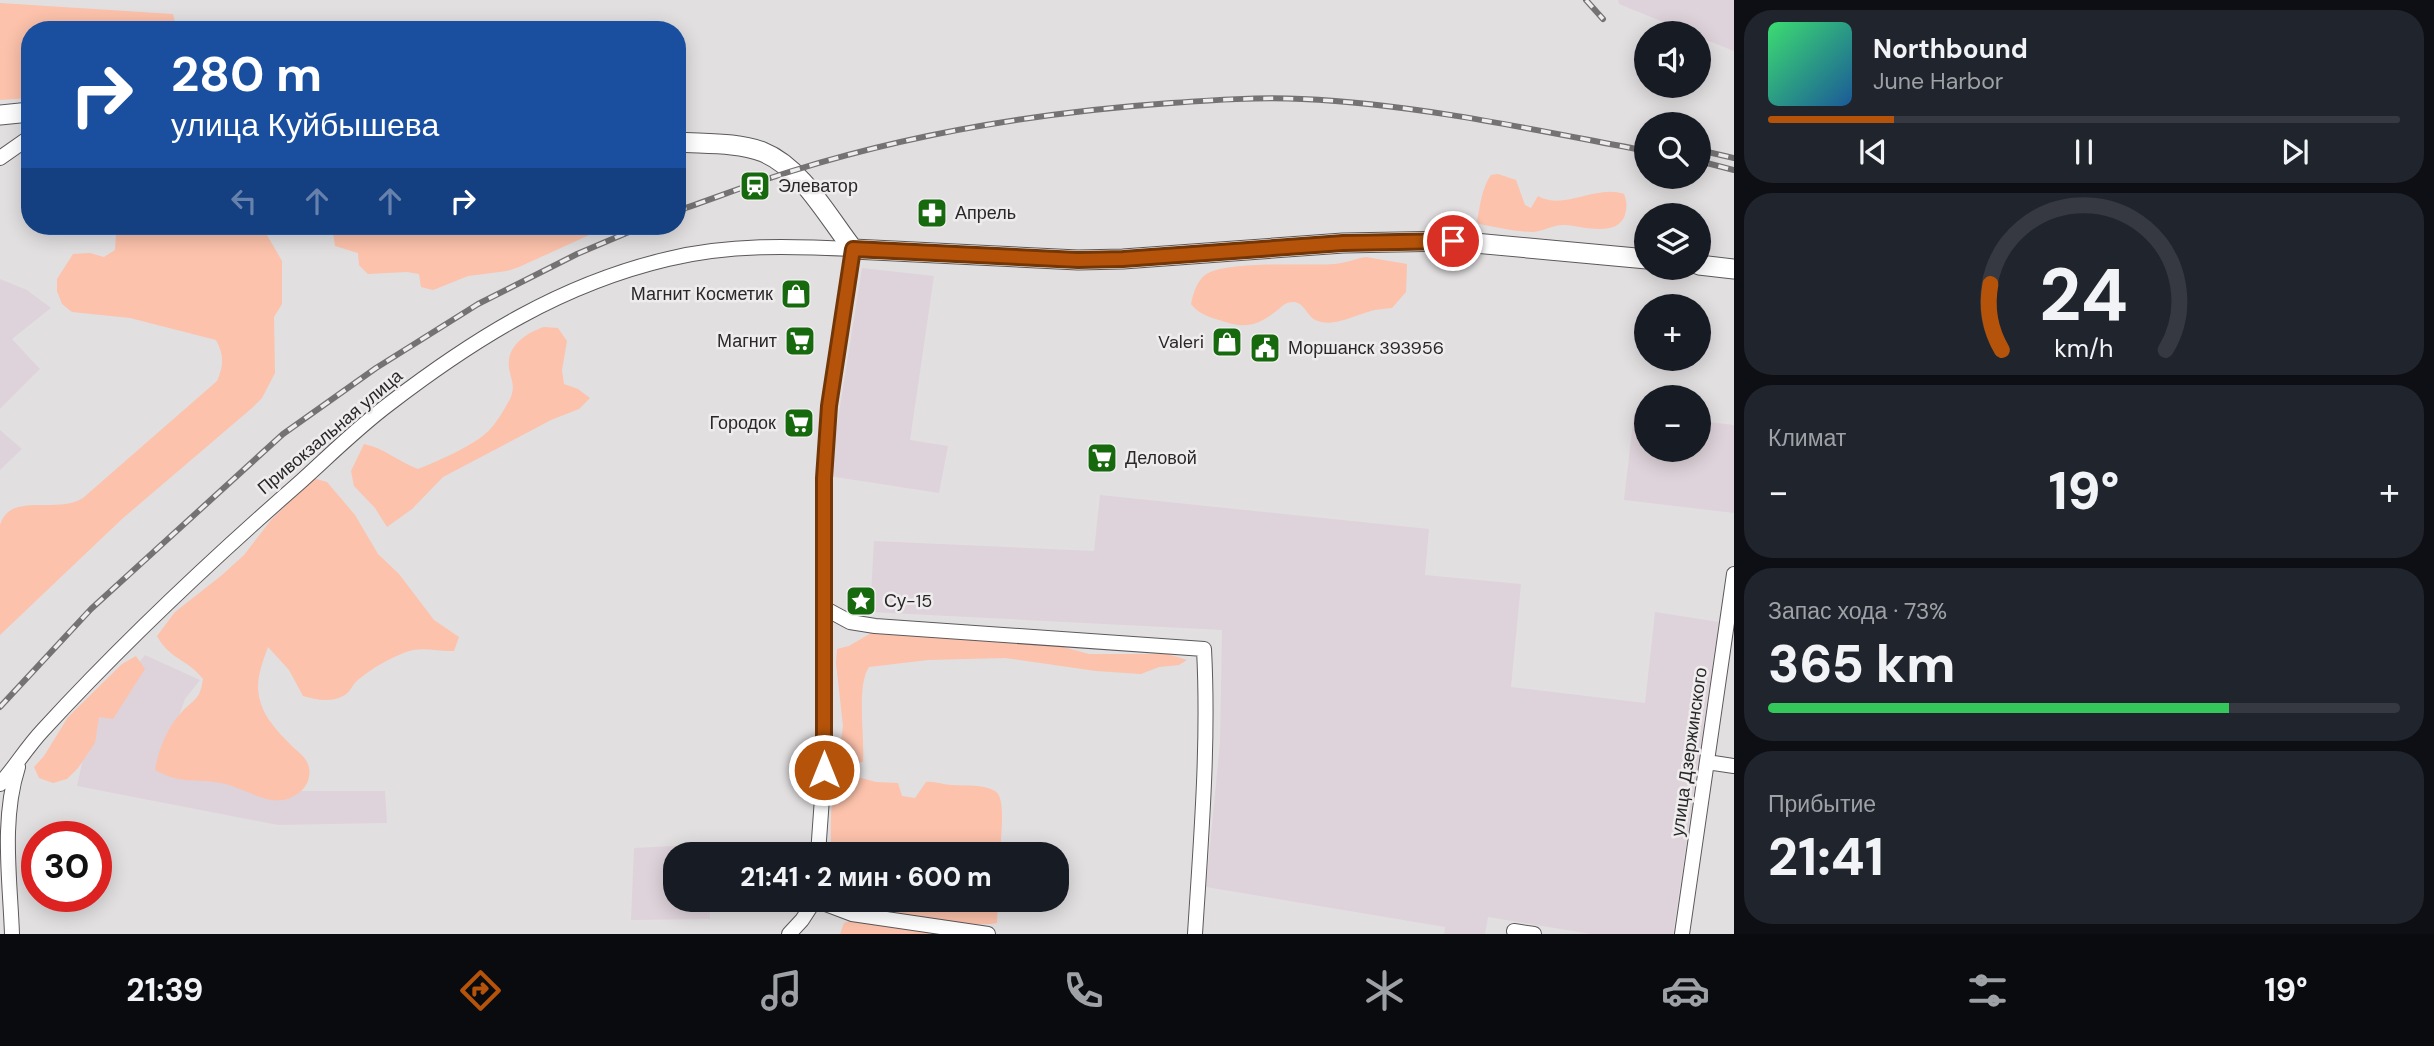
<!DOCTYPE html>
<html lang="ru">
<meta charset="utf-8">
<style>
:root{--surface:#171b24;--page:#20242c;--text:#f1f3f6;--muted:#9ea1a6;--line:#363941;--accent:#b45309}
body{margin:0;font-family:"DM Sans",sans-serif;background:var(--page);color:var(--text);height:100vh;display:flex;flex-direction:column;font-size:26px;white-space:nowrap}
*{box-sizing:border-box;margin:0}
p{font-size:23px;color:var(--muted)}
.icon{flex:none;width:38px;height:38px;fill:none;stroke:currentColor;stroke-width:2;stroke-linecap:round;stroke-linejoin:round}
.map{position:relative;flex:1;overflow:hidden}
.side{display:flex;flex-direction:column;gap:10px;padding:10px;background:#0d0f14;width:700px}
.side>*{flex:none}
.top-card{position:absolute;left:21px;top:21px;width:665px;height:214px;border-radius:28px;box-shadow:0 4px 18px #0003;background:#1a4fa0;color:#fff;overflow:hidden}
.buttons{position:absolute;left:1634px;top:21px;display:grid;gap:14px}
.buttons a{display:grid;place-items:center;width:77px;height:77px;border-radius:50%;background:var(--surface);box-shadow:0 4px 18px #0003;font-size:35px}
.speed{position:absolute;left:21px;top:821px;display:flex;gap:14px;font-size:35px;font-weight:700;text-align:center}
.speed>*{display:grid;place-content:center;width:91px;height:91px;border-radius:50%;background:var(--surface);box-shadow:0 4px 18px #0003;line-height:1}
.speed .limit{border:10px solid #d22;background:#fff;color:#111}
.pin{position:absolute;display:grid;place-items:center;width:60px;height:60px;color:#fff;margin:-30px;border:4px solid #fff;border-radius:50%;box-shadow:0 2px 7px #0007}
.me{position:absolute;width:77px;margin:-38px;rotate:0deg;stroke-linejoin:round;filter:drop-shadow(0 0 5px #0008)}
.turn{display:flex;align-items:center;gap:24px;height:147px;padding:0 35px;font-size:32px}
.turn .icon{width:91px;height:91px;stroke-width:2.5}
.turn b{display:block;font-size:49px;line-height:60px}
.lanes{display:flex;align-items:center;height:66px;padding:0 35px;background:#0003;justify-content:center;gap:35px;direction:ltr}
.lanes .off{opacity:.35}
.big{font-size:52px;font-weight:800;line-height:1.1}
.side .tile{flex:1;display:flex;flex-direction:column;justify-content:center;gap:10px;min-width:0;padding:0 24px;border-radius:28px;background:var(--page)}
.side .dial{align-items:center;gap:0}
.dial svg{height:182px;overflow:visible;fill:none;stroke:var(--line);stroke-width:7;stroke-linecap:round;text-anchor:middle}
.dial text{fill:var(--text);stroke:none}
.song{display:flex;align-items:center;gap:21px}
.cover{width:84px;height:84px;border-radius:10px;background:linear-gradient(135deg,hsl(140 70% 55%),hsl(210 70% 35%))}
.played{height:7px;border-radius:4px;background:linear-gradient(90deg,var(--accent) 20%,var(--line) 20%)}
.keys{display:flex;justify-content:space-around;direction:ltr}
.heat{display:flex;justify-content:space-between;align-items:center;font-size:38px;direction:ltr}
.charge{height:10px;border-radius:5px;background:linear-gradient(90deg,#34c759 73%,var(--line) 0)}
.trip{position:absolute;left:663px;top:842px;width:406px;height:70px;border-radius:28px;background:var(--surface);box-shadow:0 4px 18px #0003;font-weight:800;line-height:70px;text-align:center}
.dock{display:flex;height:112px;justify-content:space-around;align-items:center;background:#090b0e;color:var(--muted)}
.dock .icon{width:49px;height:49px}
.dock .active{color:var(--accent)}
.dock b{font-size:32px;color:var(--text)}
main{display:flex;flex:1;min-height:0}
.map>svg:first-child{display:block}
.built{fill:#ded3da}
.green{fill:#fcc2ab}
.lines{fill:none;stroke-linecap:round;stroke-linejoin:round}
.street-casing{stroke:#5c595b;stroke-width:16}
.secondary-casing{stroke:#5c595b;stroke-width:21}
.street{stroke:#fff;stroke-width:14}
.secondary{stroke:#fff;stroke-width:19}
.rail-casing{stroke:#747273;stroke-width:6}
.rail{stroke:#efecee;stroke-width:3.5;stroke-dasharray:10;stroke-linecap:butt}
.route-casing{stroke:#753606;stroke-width:18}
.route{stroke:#b45309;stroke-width:12}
.labels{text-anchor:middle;stroke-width:5;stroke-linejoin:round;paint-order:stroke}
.poi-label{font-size:18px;fill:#292829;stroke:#efecee;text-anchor:start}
.street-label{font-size:18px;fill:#292829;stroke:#efecee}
</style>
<main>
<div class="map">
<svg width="1734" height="934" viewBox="0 0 1734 934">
<rect width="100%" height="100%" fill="#e2dfe1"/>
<path class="built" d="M1618,0H1734V51L1699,37V33H1690L1619,4Z
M862,268L934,276L910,440L948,446L939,493L829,476Z
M0,279L27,290L51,308L12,339L40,369L0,409Z
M1634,413L1647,415V450H1699V421L1734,425V513L1624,500Z
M0,430L22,449L0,470Z
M1100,495L1429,529L1425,575L1521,584L1511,687L1645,703L1655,612L1719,622L1673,934H1591L1488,917L1485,934H1444L1445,927L1206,887L1220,742L1222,630L870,612L874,541L1094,551Z
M145,655L200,680L185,699L161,765L279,791H385L387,823L278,825L77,786L91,721Z
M709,844V854H676V900H710V919L631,920L634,848Z"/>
<path class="green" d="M0,3L173,14L177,30H30V98L0,100Z
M1498,174L1516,180L1525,205L1531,208L1538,196C1564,211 1596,184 1624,194C1627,201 1627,208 1625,215C1617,238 1582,226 1565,225C1554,224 1544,231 1533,232C1515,232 1497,227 1479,224L1477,221C1480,206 1482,187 1491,175Z
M111,226H255L267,235L282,261V304L274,317L275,373L262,398L252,408L122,519L0,635V525C10,491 56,515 83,498L217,381C224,365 224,355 216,340L130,318L72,312L62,304L57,291V279L73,254L90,253L104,257L115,250L116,235Z
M359,226H609L519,267L507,271L468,276L433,290L421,287L419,274L407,272L368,274L359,265L358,253L335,246L333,233L358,228Z
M1366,257L1407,264L1406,292L1392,308C1385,309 1377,309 1371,311C1355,315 1335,327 1318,321C1307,318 1305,302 1293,302C1287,302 1283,305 1279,309C1256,327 1246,329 1219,320C1208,317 1198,313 1191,304C1193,294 1197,281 1205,275C1226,260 1305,266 1334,264C1346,263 1355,259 1366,257Z
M544,327L558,328L567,341L562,370L564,384L578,389L590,398L579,409L551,420L443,477L412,509L387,527L375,508L354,486L351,471L364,444C384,448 399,462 418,469C436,462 472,446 485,434C495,426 504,410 510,399C516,386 511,380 509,368C506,346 526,333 544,327Z
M313,478L327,482L355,515L378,554L399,574L434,620L459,637L454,651C438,652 423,646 406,652C388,659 374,667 359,679C353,683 351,691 345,695C332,703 316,700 303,696L289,670L268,647C261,666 254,684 261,704C265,718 279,733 289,743C294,749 304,755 307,762C312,772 309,784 301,791C278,811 256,794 232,786C204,776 185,787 155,770C158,751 167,728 180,714C194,698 200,701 203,679C188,659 170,660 157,636L175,612L222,575L244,555L271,520Z
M889,632L1049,643L1089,654H1168L1187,660L1179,665L1159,667L1141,674L1096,671L1005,658L928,660L869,667C856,686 865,738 863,762C855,764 844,762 839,754L843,726L836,663L837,649L849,646L871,633Z
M136,656L145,669L113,719L99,717L95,743L78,768L67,779L53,783L39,778L34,767L44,756L68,717L122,664Z
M847,774L876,782L898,783L902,796L915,798L926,782C935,781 943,785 952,785C967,786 982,784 995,791C1007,797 1000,842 1000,854H831C831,835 829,792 839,777Z
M844,900H998L997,923C976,929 863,911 844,900Z
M852,920L963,934H840L844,923Z"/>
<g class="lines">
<g class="street-casing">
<path id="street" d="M0,158L30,137
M824,608L850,622L875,626L1204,649C1209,744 1201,839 1195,934
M1707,762L1734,766
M0,784C15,767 27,747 43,730C123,643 209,562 298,484C328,457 357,428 389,404C475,338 562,284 668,259C729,244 791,246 853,249L829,406L824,478V770L818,854
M815,900L852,914L988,934
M1514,931L1534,934
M12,934C10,879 1,820 18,767
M789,934L802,920L815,900
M1682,934L1734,574"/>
</g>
<g class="secondary-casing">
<path id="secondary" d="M0,115L30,112
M677,142C704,144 737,142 763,152C801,167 828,217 853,249L1078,260L1123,259L1343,243L1453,241L1647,259
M1699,265L1734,269"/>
</g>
<use href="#street" class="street"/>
<use href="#secondary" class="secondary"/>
<g class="rail-casing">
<path id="rail" d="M1586,0L1603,19
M1699,150L1734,158
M1699,161L1734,170
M677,211C715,198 753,183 792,171C914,133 1043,112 1171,103C1214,100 1259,97 1302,99C1416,104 1535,130 1647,151
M0,707L91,609L283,434L376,368L478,304L577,254L643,226"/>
</g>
<use href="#rail" class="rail"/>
</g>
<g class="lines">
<g class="route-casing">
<path id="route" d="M824,770V478L829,406L853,249L1078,260L1123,259L1343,243L1453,241"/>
</g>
<use href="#route" class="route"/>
</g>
<defs>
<g id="station-square" transform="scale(1.575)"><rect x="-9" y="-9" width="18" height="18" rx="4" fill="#16690d" stroke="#efecee"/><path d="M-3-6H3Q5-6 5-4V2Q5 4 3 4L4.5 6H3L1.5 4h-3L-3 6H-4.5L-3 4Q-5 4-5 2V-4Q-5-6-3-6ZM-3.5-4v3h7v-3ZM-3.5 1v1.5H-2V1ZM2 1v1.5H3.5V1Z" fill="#fff"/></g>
<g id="pharmacy-square" transform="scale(1.575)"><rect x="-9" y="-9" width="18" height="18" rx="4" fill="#16690d" stroke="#efecee"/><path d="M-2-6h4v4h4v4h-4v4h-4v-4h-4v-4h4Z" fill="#fff"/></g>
<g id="shop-square" transform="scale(1.575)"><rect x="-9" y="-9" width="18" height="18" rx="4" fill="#16690d" stroke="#efecee"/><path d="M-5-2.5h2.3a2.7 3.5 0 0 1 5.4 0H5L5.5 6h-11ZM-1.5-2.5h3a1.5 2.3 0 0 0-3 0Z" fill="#fff"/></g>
<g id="supermarket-square" transform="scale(1.575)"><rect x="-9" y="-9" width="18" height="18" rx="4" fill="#16690d" stroke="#efecee"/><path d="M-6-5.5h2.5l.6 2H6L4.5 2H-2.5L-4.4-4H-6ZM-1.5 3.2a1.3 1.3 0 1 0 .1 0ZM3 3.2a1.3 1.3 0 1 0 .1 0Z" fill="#fff"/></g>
<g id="civic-square" transform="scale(1.575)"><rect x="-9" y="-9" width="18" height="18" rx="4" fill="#16690d" stroke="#efecee"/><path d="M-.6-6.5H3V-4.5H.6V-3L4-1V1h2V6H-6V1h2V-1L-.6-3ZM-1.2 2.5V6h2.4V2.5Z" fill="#fff"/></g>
<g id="sight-square" transform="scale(1.575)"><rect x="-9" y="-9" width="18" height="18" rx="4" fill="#16690d" stroke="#efecee"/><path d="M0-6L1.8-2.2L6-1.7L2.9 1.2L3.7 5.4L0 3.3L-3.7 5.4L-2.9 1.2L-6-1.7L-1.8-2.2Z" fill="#fff"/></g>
</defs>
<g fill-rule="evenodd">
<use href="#station-square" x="755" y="186"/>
<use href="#pharmacy-square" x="932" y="213"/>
<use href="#shop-square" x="796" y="294"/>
<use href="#supermarket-square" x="800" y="341"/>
<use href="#shop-square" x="1227" y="342"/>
<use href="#civic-square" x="1265" y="348"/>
<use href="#supermarket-square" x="799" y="423"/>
<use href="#supermarket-square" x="1102" y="458"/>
<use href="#sight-square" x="861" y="601"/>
</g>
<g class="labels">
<g class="poi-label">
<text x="778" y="192">Элеватор</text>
<text x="955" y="219">Апрель</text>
<text x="773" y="300" text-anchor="end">Магнит Косметик</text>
<text x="777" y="347" text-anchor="end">Магнит</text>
<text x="1204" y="348" text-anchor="end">Valeri</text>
<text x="1288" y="354">Моршанск 393956</text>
<text x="776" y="429" text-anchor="end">Городок</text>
<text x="1125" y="464">Деловой</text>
<text x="884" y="607">Су-15</text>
</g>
<g class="street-label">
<text transform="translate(330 432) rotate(-40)" y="6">Привокзальная улица</text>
<text transform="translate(1689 752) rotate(-82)" y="6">улица Дзержинского</text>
</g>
</g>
</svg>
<div class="buttons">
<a><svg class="icon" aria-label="sound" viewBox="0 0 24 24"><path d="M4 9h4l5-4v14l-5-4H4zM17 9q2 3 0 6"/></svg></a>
<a><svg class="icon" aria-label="search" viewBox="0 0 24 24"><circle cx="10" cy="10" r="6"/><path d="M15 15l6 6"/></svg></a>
<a><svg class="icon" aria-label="layers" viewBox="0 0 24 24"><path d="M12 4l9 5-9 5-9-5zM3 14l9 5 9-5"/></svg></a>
<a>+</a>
<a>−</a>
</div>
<div class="speed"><div class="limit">30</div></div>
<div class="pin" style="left:1453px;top:241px;background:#d93025"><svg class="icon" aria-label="arrive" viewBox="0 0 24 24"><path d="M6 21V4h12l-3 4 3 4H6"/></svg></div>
<svg class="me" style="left:824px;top:770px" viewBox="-20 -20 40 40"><circle r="17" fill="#b45309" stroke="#fff" stroke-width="3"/><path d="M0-11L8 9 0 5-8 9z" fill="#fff"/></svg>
<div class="trip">21:41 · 2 мин · 600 m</div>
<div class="top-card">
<div class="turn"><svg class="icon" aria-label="right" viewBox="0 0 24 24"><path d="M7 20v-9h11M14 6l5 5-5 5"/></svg><div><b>280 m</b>улица Куйбышева</div></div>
<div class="lanes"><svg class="icon off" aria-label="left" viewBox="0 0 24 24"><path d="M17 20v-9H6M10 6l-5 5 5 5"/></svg><svg class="icon off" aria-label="ahead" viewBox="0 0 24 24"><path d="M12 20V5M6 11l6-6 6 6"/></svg><svg class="icon off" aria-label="ahead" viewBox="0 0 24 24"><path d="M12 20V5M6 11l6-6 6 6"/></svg><svg class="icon" aria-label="right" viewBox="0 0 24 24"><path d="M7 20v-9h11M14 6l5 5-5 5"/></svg></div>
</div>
</div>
<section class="side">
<div class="tile">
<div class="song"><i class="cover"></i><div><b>Northbound</b><p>June Harbor</p></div></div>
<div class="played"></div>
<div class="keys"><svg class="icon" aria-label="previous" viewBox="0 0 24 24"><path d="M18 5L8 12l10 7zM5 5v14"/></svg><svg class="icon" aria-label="pause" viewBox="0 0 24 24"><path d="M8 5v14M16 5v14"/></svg><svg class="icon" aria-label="next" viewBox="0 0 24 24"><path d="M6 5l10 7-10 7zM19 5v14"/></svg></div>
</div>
<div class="tile dial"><svg viewBox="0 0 100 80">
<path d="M14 69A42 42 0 1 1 86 69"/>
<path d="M14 69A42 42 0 0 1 9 40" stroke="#b45309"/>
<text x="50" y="56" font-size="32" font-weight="700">24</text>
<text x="50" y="72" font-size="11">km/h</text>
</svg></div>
<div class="tile"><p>Климат</p>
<div class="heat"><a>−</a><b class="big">19°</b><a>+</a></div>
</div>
<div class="tile"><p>Запас хода · 73%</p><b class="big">365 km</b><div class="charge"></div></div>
<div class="tile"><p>Прибытие</p><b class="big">21:41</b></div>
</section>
</main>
<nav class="dock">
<b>21:39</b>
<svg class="icon active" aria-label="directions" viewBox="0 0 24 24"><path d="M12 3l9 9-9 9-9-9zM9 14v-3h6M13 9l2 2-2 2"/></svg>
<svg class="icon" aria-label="music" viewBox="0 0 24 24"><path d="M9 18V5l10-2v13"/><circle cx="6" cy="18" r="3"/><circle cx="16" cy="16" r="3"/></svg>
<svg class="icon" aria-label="phone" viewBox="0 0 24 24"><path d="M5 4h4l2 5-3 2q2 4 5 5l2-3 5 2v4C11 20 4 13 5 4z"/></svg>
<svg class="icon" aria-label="climate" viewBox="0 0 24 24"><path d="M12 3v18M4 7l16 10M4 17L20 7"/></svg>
<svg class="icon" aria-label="car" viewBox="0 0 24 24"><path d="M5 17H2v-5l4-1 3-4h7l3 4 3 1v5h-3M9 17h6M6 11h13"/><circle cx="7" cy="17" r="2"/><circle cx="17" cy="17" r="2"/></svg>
<svg class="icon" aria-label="filters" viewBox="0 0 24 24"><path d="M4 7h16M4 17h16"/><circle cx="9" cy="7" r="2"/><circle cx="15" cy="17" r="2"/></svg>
<b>19°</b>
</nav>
